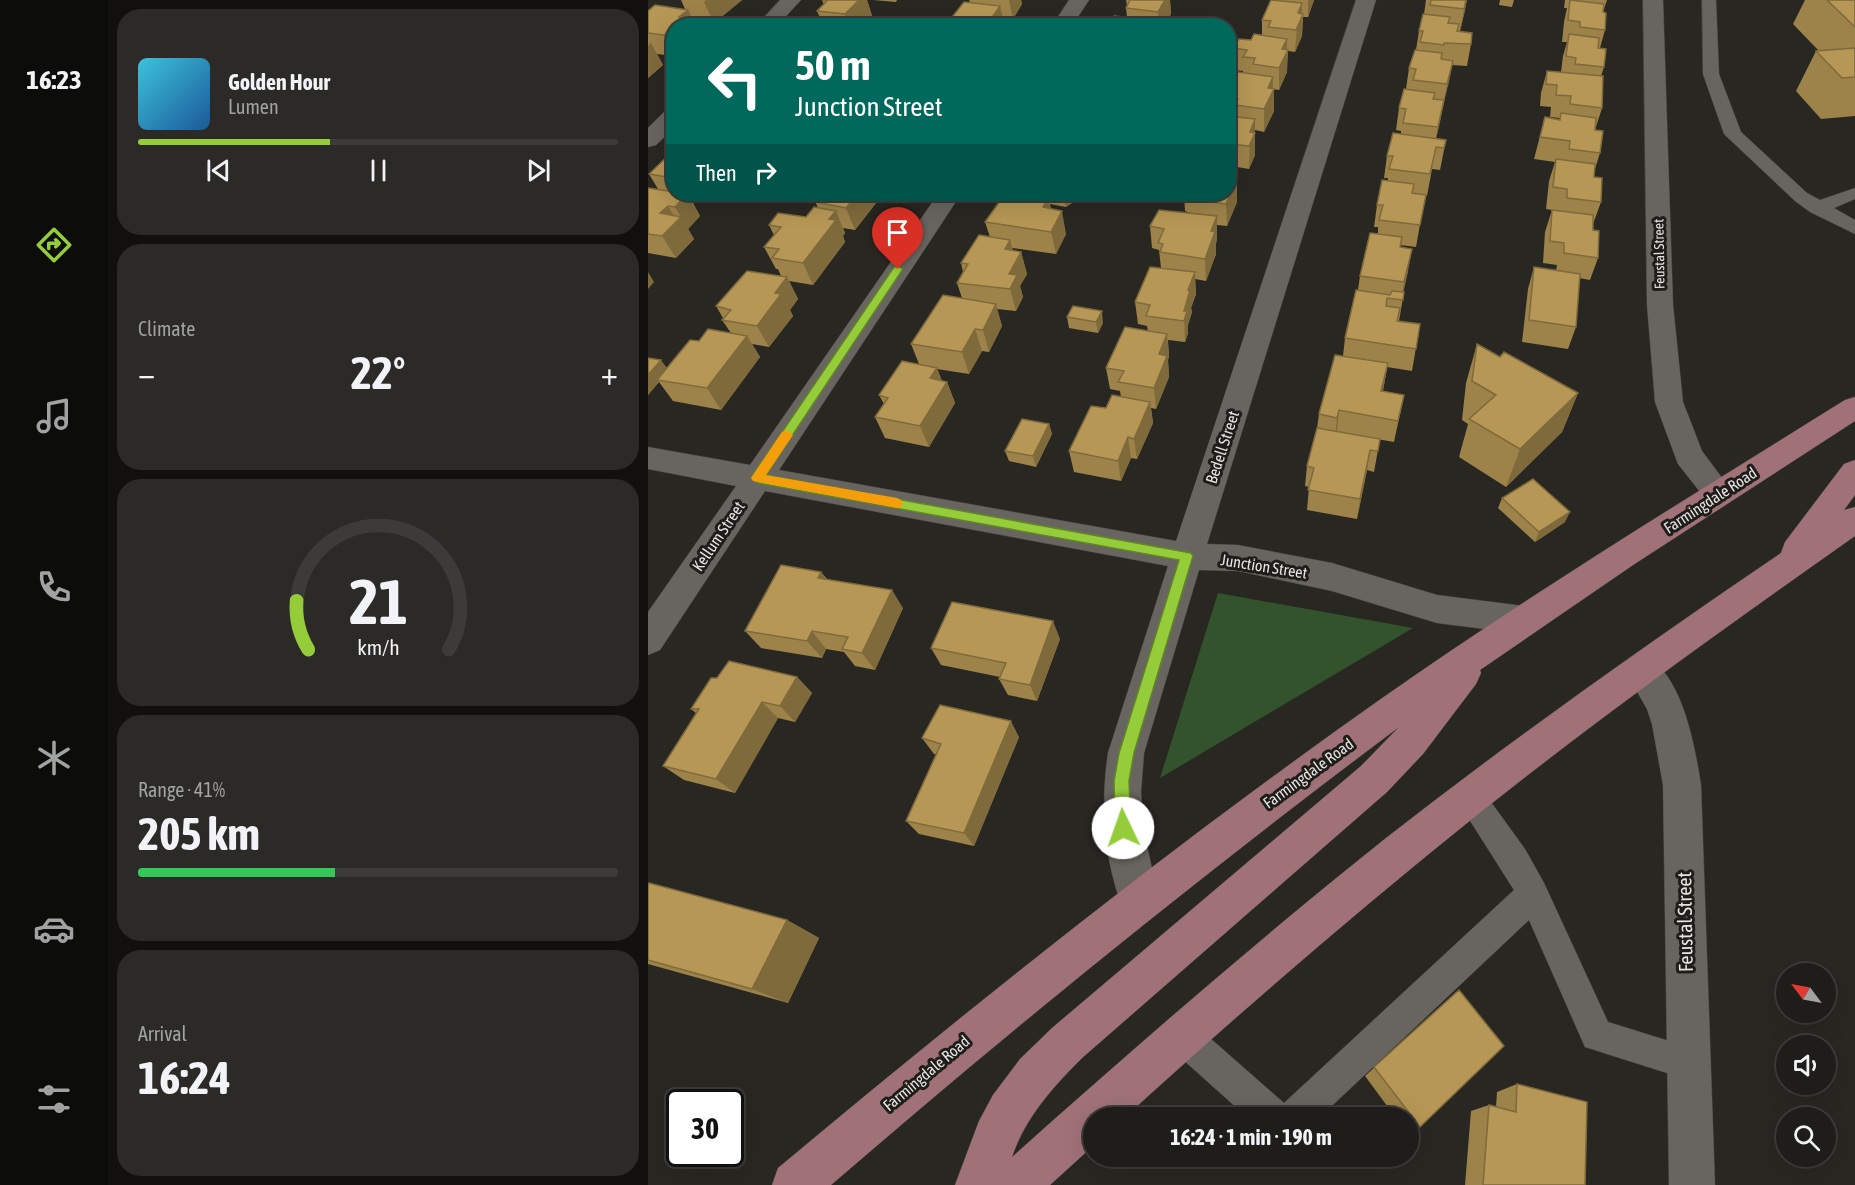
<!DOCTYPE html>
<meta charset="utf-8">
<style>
:root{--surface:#1f1d1a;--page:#2c2a27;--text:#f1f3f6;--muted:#a1a2a2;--line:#3c3b39;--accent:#95cc3a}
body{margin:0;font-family:"Asap Condensed",sans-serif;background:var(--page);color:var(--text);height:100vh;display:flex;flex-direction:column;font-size:22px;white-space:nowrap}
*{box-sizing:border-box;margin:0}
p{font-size:20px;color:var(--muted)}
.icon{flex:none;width:33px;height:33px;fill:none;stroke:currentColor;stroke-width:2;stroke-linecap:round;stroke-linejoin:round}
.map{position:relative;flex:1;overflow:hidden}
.drawer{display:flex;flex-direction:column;gap:9px;padding:9px;background:#11100e;width:540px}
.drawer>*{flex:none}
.guide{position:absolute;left:18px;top:18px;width:570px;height:183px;border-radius:24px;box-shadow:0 6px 24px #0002,0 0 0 2px var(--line);background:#00695c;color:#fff;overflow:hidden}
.needle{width:39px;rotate:302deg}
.buttons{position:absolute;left:1128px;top:963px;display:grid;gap:12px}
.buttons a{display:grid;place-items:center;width:60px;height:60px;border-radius:50%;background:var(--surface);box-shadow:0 6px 24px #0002,0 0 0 2px var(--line);font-size:30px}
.speed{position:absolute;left:18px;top:1089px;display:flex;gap:12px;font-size:30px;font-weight:700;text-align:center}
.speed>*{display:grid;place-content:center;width:78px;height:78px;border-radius:50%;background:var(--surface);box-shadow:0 6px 24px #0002,0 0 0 2px var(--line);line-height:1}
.speed .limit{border:3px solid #111;border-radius:9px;background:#fff;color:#111}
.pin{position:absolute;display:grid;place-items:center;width:51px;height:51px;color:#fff;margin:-62px -26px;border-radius:50% 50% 50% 0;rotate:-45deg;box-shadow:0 0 6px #0007}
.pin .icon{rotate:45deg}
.me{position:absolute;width:66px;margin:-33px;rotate:357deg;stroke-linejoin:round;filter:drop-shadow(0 0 4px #0008)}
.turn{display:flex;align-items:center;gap:21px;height:126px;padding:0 30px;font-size:27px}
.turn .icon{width:78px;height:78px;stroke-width:2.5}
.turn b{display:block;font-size:42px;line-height:51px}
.then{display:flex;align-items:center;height:57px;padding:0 30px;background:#0003;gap:12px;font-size:22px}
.big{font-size:45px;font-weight:700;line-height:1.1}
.drawer .tile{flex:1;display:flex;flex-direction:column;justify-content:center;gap:9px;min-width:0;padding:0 21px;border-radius:24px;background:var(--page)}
.drawer .dial{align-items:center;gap:0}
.dial svg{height:156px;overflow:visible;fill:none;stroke:var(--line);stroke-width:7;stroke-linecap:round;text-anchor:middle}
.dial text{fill:var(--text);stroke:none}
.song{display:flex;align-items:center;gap:18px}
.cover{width:72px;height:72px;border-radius:9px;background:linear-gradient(135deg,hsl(190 70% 55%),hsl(210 70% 35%))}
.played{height:6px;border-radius:3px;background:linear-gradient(90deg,var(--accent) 40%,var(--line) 40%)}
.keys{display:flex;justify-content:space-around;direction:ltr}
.heat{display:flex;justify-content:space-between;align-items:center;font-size:33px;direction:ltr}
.charge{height:9px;border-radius:4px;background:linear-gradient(90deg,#34c759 41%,var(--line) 0)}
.trip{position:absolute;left:435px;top:1107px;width:336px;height:60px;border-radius:30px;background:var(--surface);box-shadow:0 6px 24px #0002,0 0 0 2px var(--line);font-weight:700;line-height:60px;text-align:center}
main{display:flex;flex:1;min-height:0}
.menu{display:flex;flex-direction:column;width:108px;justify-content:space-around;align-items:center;background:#0c0c0a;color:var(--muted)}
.menu .icon{width:42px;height:42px}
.menu .selected{color:var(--accent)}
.menu b{font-size:27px;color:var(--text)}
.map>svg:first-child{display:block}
.green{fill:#32532b}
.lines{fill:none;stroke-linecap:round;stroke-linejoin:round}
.service-casing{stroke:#45433e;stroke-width:1}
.minor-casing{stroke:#45433e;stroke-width:1}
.primary-casing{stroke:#45433e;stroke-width:1}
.service{fill:#686560;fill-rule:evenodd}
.minor{fill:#686560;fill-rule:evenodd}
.primary{fill:#a07278;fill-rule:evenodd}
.wall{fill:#9d8249}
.shaded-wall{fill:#7f6a3c}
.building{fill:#b69755;stroke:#7f6a3c;stroke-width:1.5}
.route{fill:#95cc3a;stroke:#618526;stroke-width:1.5}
.slow{fill:#f59e0b}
.labels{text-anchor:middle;stroke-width:6;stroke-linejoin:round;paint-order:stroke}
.far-street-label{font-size:14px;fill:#e6e4e1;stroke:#1f1d19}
.street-label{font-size:16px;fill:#e6e4e1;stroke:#1f1d19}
.near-street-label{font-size:20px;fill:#e6e4e1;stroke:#1f1d19}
</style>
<main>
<nav class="menu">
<b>16:23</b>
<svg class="icon selected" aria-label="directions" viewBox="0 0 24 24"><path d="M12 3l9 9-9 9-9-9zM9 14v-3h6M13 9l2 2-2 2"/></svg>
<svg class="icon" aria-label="music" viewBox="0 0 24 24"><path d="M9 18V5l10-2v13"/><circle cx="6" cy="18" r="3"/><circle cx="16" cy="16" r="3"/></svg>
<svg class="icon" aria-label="phone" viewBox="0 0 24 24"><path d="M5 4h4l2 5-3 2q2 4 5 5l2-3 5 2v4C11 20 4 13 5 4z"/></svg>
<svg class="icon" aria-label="climate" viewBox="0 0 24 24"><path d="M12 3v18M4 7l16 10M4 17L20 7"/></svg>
<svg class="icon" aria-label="car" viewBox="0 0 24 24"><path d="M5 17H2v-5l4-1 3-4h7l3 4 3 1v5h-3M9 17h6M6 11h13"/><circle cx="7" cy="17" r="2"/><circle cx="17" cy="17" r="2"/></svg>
<svg class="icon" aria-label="filters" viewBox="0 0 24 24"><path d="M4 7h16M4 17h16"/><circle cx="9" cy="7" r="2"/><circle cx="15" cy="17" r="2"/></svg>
</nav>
<section class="drawer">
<div class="tile">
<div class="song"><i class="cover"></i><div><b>Golden Hour</b><p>Lumen</p></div></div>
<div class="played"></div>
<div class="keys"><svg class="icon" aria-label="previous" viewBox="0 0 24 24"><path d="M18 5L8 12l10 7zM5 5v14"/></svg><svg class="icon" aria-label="pause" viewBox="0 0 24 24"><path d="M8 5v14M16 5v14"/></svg><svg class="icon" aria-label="next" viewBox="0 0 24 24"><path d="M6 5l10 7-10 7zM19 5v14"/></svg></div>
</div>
<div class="tile"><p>Climate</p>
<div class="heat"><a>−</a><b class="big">22°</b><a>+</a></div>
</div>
<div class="tile dial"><svg viewBox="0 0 100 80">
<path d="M14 69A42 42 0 1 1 86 69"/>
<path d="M14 69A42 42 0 0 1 8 44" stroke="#95cc3a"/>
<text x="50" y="56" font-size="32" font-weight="700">21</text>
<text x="50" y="72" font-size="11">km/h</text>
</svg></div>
<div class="tile"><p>Range · 41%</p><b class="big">205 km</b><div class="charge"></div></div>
<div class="tile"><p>Arrival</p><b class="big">16:24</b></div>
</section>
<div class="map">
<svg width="1207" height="1185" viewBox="0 0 1207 1185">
<rect width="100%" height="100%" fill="#292722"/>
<path class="green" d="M570,593L765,628L512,778Z"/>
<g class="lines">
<g class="service-casing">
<path id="service" d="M1054,0H1068L1071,74L1093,132L1159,193L1172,200L1207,188V199L1186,208L1207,220V234L1162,212L1147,201L1076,134L1055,74Z
M822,783L832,787L877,849L896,883L960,1022L1053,1051L1058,1063L1053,1075L1041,1080L937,1047L881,920L671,1118H600L522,1048L517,1036L522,1024L534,1019L546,1024L636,1103L866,890L807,797L812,787Z"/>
</g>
<g class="minor-casing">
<path id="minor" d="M132,0H153L129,26H108Z
M421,0H441L424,26H404Z
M708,0H728L559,544L590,545L684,563L789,595L876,606L888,610L893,620L888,630L876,634L789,623L684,591L590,571L551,570L496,753L493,792L495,828L511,900L505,914L491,920L477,914C456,863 452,807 460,753L520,566L117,491L12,650L0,655V612L88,486L0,469V447L102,465L290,194H313L131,470L528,541Z
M995,0H1015L1025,305L1035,402L1054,451L1086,494L1082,502L1071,506L1060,502L1030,464L1007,402L999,305Z
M26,109V128L8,145L0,147V128L18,110Z
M993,654C1034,669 1047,747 1053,785L1067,1185H1021L1015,785L1004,724L999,709L976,669L981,658Z"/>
</g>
<g class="primary-casing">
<path id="primary" d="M1207,397V421L985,565L832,670L833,673L828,684L775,754L739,792L434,1058C405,1087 377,1118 364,1157C486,1048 610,940 738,838C866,738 999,644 1133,553L1137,542L1196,464L1207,460V495L1196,510L1207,507V536C1079,626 952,717 829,815C708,912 591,1013 476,1118H446V1145L402,1185H307L331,1121L345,1095L372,1059L404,1028L713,766L751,727C556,873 367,1026 183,1185H124L130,1168C325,1005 523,847 730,701C882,594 1040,498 1197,400Z"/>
</g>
<use href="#service" class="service"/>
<use href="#minor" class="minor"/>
<use href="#primary" class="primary"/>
</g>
<path class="wall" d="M33,0H94L66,23L45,20L42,15L48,26H26V56L9,54L15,65L0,78V11L37,9Z
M174,0H219L224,16L214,26H150L173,20L169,11L176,5Z
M225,0H249L248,2Z
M321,0H373L374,4L365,19L355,18L357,26L322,2Z
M478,0H522L523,14L516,26H461L479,17L478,8L479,6Z
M623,0H666L660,17H655L654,36L647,52L640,51L639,72L631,90L625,89H626V111L616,132L607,130V155L601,169L589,167V202L579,226L569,225V239L568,243V254L558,281L547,279L548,294L543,308L544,312L540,325V333L537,342L520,340L521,356L520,360L521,377L508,409L503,408L505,423L489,459L483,458L473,481L426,472L421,451L458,408L473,397L472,391L462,389L458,368L500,331L499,326L490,324L487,302L513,268L511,250L504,248L502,226L545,214L537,211L536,194H580V79L585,80L595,73V71L586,70V48L614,35V20Z
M778,0H819L812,31H809L823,44L819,66L804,65L788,138L798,140L792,170L784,169L779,196H777L768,247L752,245V247L760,271L755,292H756L751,321L772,324L764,371L739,367L735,391L756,395L746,442L689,432L732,439L726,472L719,470L709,519L659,510L661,487L657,486L659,466L669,428L671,414L695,356L697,338L710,290L712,276L730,234V227H726L729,205L740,181V178H736L739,156L753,134V131L748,130L751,108L758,89L761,68L768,50L771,31L776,14Z
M852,0H866L864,7L851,5Z
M917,0H959L955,12L957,30L952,48L956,67L953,76L954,108L947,130L952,153L947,169L946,177L953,202L945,224V230L950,258L942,280L931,278L928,327L920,349L874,342L880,289L886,267L908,271L909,265L895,263L897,232L904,210L898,209L901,181L907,162L886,159L897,117L911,119L912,118L902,117L903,107L892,106L893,93L899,71L913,72L915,56L919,42H914L916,22L919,8H916Z
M1157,0H1207V116L1173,119L1148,91L1168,51H1171L1145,24Z
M26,150V194H80L72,202L59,200L56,203L44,201L52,216L40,229L46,239L28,258L0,253V188L10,189L1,174Z
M164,194H235L207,230L195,228L197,233L195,236L197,242L165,285L141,281L150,299L142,310L145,316L121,347L104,344L112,357L73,410L25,401L11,382L0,395V358L19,368L51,341L83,333L74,320L75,318L68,306L133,276L130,269H128L116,247L126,235L121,225L158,217L170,208Z
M357,194H436L434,196L418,207L402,204L403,209L418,234L408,254L364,248L365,250L373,252L379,274L372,286L375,297L368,311L349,309L354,326L341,352L334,351L321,374L289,369L294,381L299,382L307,403L281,447L237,438L227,417L236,404L231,395L271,364L263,344L314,298L309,283L315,272L313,263L342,237L337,222Z
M419,317L455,323L450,333L421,328Z
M829,344L852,357L930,393L914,432L858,487L811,457L820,424L814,420L818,383Z
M401,424L404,434L388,467L361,461L357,451Z
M854,498L917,522L887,542L850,508Z
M173,572L179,579L255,608L227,670L207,666L196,652L178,649L174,658L113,648L97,631Z
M412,639L389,701L360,695L351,679L352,677L293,665L283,648Z
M149,677L164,693L147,722L130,718L87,793L36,780L15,766L48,713L43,709Z
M371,737L326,846L271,834L258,821L288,754H286L274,738Z
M0,886L139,920L171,938L140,1003L0,964Z
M811,990L772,1127L760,1131V1118H748L717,1076Z
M869,1084L937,1185H817L823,1111L841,1105L848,1107L849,1092Z"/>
<path class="shaded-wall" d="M58,0H94L66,23L56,2Z
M210,0H219L224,16L214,26H201L197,14Z
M361,0H373L374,4L365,19Z
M517,0H522L523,14L516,26H511L510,12Z
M660,0H666L660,17Z
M818,0L817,11L812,31L816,9Z
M654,3V18L655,14L654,36L647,52L650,13Z
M352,6L357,26H338Z
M40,10L48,26H26L31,17Z
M26,26V54L16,35Z
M639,39V72L631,90V68L634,49Z
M3,43L15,65L0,78V46Z
M805,61L801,82L795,106L799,84Z
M625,77V92L626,89V111L616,132V109L620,88Z
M796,100L792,122L786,149L790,127Z
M607,119V155L601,169L602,132Z
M589,166V202L579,226L578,204L584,179Z
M39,194L52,216L40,229L27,207Z
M50,194H55L59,200L56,203Z
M67,194H80L72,202Z
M209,194H235L207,230L198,208Z
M391,194H396L398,202L400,198L405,220L400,229L390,196Z
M415,194H436L434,196L418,207Z
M20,206L29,221L33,217L46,239L28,258L14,236L12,213Z
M188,211L197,233L195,236L197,242L165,285L155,263L181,219Z
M414,211L418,234L408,254L403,232Z
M569,216V239L568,243V254L558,281L557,259L563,231Z
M362,240L368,262L373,252L379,274L372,286L375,297L368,311L362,289L361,274L357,249Z
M764,249L760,271L753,304L756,282Z
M0,272L6,282L0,289Z
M547,272L548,294L543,308L544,312L540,325V333L537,342L536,311L540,290Z
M139,277L150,299L142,310L145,316L121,347L109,326L127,293Z
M348,304L354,326L341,352L335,330Z
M454,311L455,323L450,333L448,322Z
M327,329L334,351L321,374L314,352Z
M519,334L521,356L520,360L521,377L508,409L506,388L511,354Z
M99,336L112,357L73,410L59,388Z
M13,360L21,371L9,380L11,382L0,395V375Z
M740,363L736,385L730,412L733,391Z
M289,368L296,386L299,382L307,403L281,447L272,426L282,378Z
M930,393L914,432L858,487L872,449Z
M502,402L505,423L489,459L486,439Z
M691,410L689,431L687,439L689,418Z
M401,424L404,434L388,467L385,456Z
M480,437L483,458L473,481L470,461Z
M722,450L719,470L709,519L712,499Z
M922,512L917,522L887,542L891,532Z
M173,572L187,590L170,578Z
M244,590L255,608L227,670L214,653Z
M405,621L412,639L389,701L382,685Z
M164,631L178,649L174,658L159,641Z
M149,677L164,693L147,722L132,706Z
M114,702L130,718L87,793L68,779Z
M363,721L371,737L326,846L316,833Z
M139,920L171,938L140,1003L104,989Z"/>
<path class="building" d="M174,0H211L197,14L169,11L179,1Z
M482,0H517L510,12L478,8Z
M623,0L654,3L650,13L655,14L648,30L620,27L623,21L614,20Z
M783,0H818L816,9L782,5Z
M922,0L956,4L955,12L958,13L957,30L932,27V22L920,20Z
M1179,0H1207V27Z
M316,2L352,6L338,26H297Z
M7,5L40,10L31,17L35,18L16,35L0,33V11Z
M775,14L802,17L800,23L811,24L809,31L824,33L823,44L796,43V45L772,42L775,31H771Z
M466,16L494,19L490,25L497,26H461Z
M158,18L182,22L178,26H150Z
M606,34L639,39L634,49L640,50L631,68L605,64L607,58L595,57L599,50L586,48L591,39L603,40Z
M921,34L951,38L950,48L958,49L956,67L927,64L928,58L918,56Z
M1207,48V77L1194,78L1168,51Z
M767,50L794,53L793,59L805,61L799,84L765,80L768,69L761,68Z
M899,71L955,76L954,108L922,104L923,96L908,95L909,85L898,84Z
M590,72L625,77L620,88L626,89L616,109L587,105L590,99L580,97V79L585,80Z
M756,89L787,93L785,99L796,100L790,127L755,123L758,109L751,108Z
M913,113L948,118L947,130L955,131L952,153L921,149L922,141L892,137L897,117L912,120Z
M580,116L607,119L602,132L607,133L601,146L580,144Z
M745,133L798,140L796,148L788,147L782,174L741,169L745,156H739Z
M26,150V178L1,174Z
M908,159L947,164L946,177L954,178L953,202L919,198V189L905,187Z
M580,165L589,166L584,179L588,180L578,204L547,200L551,194H550H580Z
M734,180L766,184L764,193L778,195L772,225L731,220L735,205H729Z
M0,188L26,192V194H39L27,207L20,206L12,213L33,217L14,236L0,234Z
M170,194H209L198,208L167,202L174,194Z
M357,194H391L390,196L400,198L395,207L414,211L403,232L337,222Z
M166,207L188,211L181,219L188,220L155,263L124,258L131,249L116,247L133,227L121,225L130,213L158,217Z
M511,210L569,216L563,231L567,232L557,259L512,252L515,244L510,243L516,229L502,226Z
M904,210L945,215V230L951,231L950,258L916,253V243L902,241Z
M722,233L754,237L752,247L764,249L756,282L712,276Z
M331,235L362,240L357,249L373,252L361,274L369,275L362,289L309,283L320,264L313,263Z
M502,267L547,272L540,290H542L536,311H539L536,321L498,316L502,305L487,302Z
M886,267L932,274L928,327L881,320Z
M99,271L139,277L127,293L133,294L109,326L74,320L83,310L68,306Z
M708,290L742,295L744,291L756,292L755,300L739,298L738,306L752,308L749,321L772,324L768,349L697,338Z
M295,295L348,304L335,330L327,329L314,352L263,344Z
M425,306L454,311L448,322L419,317Z
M477,327L519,334L511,354L519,356L506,388L470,382L476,371L458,368Z
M60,329L99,336L59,388L9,380L42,340L51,341Z
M829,344L852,357L856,352L930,393L872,449L821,419L848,395L824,381Z
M687,355L740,363L733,391L756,395L750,421L691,410L689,418L671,414Z
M0,358L13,360L0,375Z
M254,361L289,368L282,378L299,382L272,426L227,417L240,398L231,395Z
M464,395L502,402L486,439L480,437L470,461L421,451L443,406L458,408Z
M374,419L401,424L385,456L357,451Z
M669,428L732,439L730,451L722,450L712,499L660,490L666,468L659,466Z
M885,479L922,512L891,532L854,498Z
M133,565L173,572L170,578L244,590L214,653L194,649L200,637L164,631L159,641L97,631Z
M304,602L405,621L382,685L351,679L358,663L283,648Z
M81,661L149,677L132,706L114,702L68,779L15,766L51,709H43L63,678H69Z
M292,705L363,721L316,833L258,821L293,744L274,738Z
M1,883L139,920L104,989L0,960V886Z
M811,990L856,1046L772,1127L726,1067Z
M869,1084L939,1102L937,1185H835L841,1105L868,1112Z"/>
<path class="route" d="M250,266L255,269L118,475L543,553L545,556L486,753L481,781L483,828L480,833L475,836L469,833L467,828L466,781L471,753L531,560L110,483L103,478L246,267Z"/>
<path class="slow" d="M139,430L145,435L118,475L249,498L253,500L255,503L253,507L249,508L105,481L103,478L105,475L134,432Z"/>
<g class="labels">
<g class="far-street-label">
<text transform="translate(1011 254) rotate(-91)" y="5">Feustal Street</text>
</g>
<g class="street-label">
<text transform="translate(574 447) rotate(-72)" y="6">Bedell Street</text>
<text transform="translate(1062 500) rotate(-33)" y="6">Farmingdale Road</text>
<text transform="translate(70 536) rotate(-56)" y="6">Kellum Street</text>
<text transform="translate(616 566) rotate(9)" y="6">Junction Street</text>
<text transform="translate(660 773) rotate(-36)" y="6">Farmingdale Road</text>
<text transform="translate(278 1073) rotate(-40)" y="6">Farmingdale Road</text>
</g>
<g class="near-street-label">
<text transform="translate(1037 922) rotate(-91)" y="7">Feustal Street</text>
</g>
</g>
</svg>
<div class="buttons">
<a><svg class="needle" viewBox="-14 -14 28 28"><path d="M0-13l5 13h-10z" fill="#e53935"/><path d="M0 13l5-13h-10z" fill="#a1a2a2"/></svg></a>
<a><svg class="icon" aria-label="sound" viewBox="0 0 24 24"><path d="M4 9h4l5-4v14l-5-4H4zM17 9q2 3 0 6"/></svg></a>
<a><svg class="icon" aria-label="search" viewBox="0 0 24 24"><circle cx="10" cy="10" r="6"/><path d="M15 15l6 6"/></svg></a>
</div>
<div class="speed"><div class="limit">30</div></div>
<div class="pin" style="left:250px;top:269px;background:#d93025"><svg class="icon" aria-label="arrive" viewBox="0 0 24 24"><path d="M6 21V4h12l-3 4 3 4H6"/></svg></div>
<svg class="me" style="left:475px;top:828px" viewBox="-20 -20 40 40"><circle r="19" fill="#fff"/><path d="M0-13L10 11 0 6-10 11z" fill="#95cc3a"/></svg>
<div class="trip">16:24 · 1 min · 190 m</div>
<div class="guide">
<div class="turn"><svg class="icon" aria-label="left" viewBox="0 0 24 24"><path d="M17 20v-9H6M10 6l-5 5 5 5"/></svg><div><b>50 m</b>Junction Street</div></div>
<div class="then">Then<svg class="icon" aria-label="right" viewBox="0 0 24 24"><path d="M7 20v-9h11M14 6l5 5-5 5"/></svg></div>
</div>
</div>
</main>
